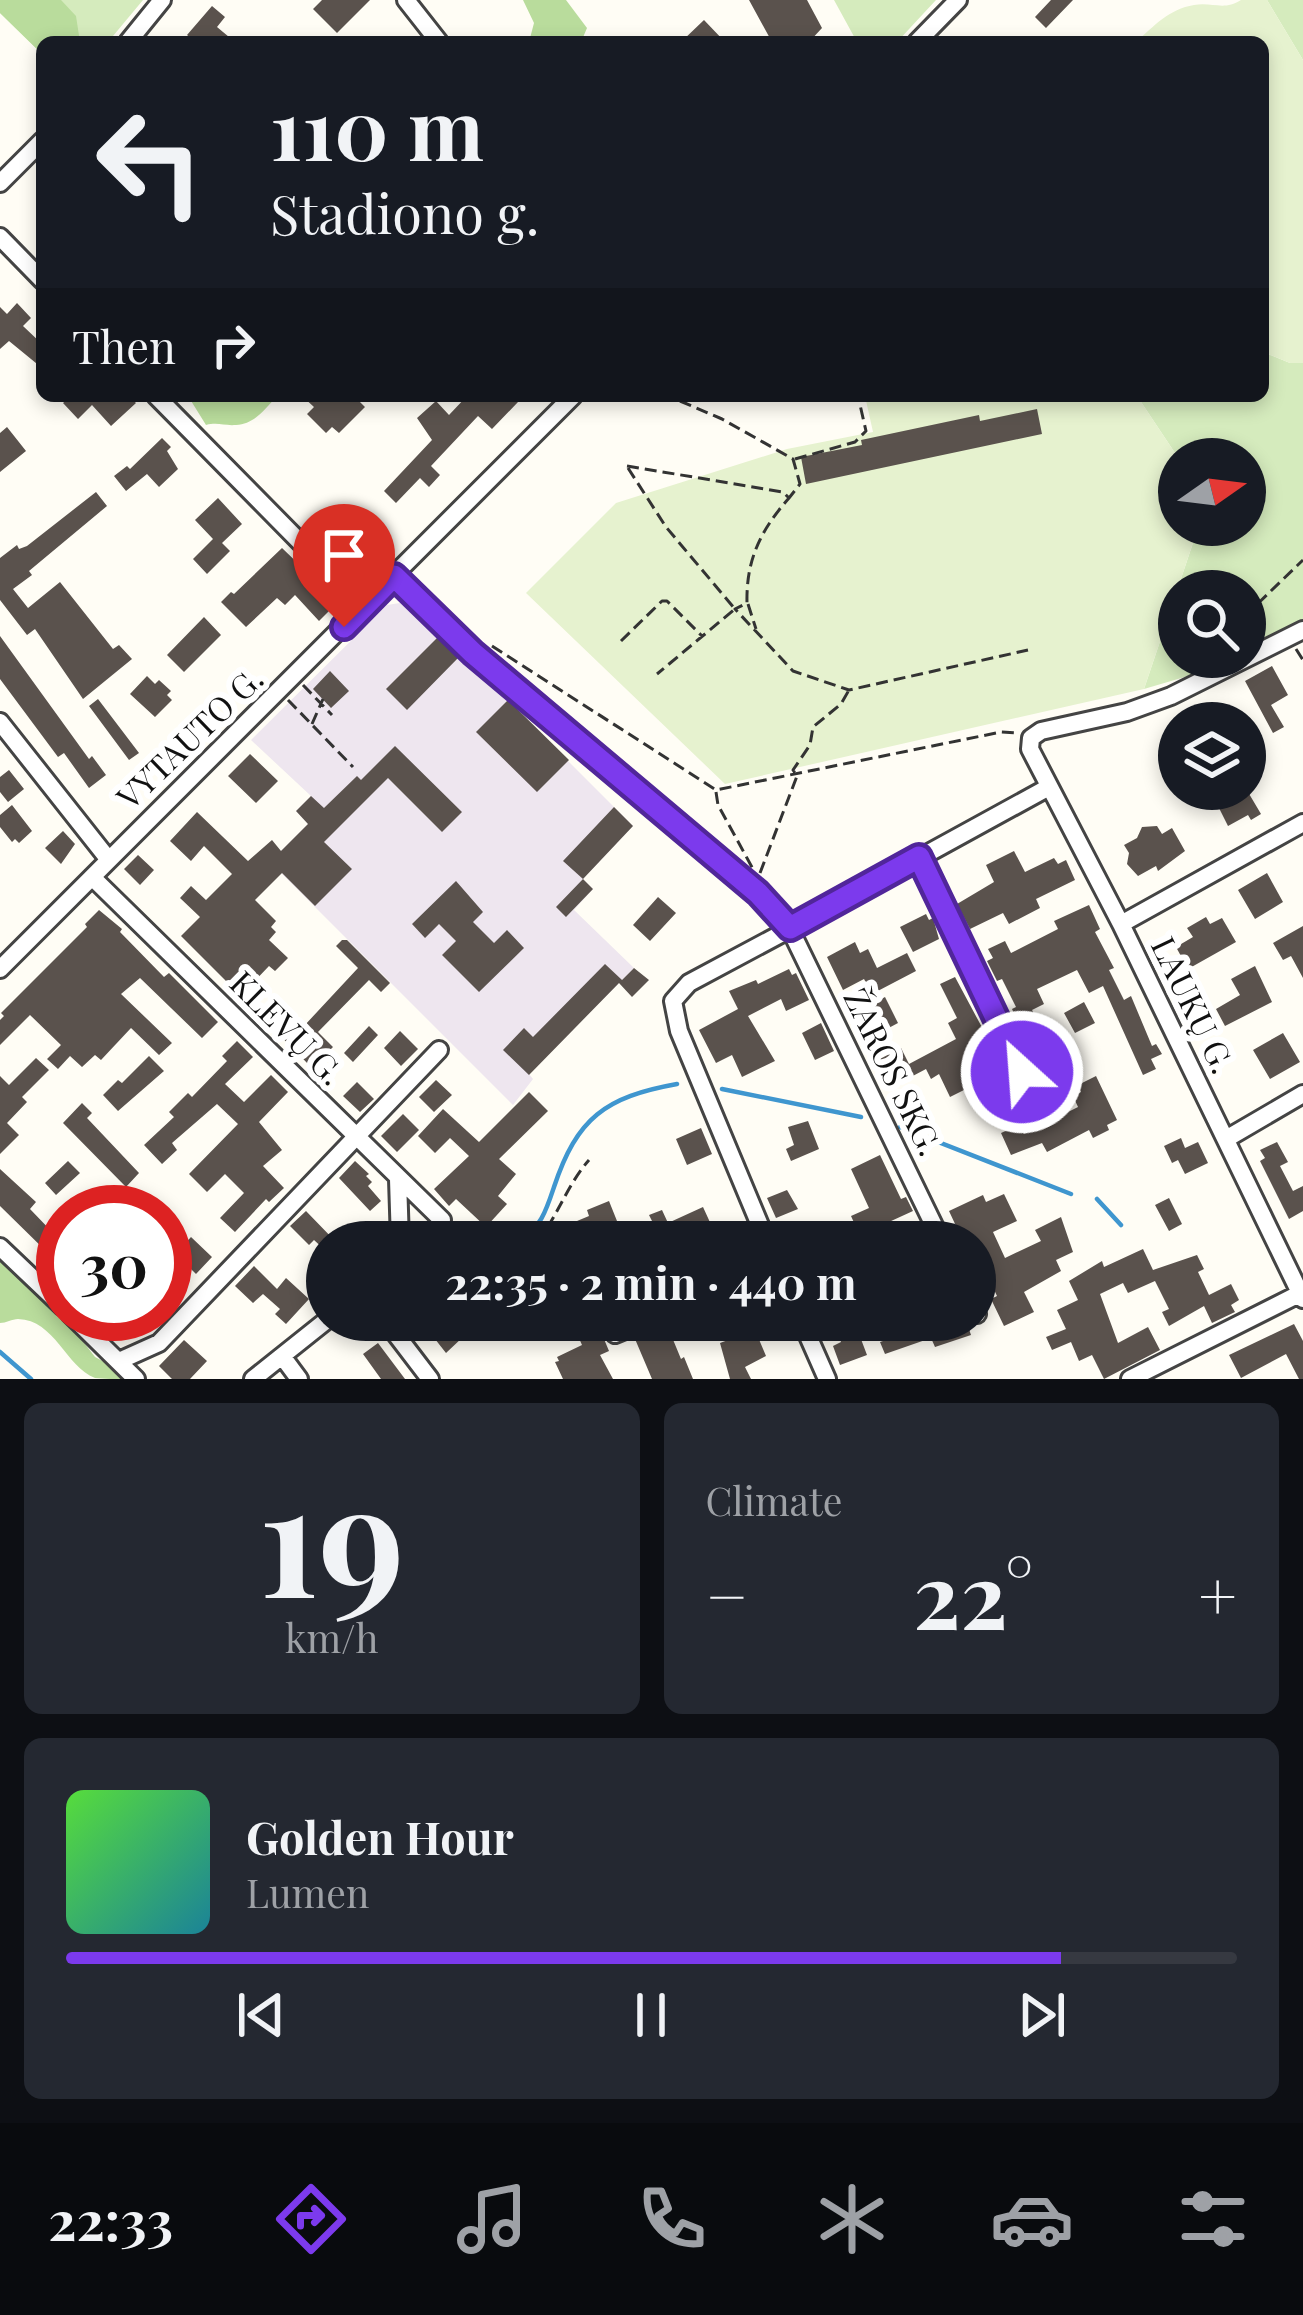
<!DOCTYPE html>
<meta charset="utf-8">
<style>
:root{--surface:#171b24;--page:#242831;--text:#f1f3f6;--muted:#9ea1a6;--line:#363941;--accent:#7c3aed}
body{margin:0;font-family:"Playfair Display",serif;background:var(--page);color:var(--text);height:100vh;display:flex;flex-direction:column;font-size:45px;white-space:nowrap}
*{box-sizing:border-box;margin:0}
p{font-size:39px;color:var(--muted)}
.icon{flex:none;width:66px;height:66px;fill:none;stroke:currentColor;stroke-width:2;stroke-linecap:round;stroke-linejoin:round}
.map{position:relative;height:1379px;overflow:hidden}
.panel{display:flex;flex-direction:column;gap:24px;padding:24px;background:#0d0f14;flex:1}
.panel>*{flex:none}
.guide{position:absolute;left:36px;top:36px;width:1233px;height:366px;border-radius:18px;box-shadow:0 6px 18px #0003;background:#171b24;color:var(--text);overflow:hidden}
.needle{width:78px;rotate:76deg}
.buttons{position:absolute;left:1158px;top:438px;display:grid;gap:24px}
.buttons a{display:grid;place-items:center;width:108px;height:108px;border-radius:50%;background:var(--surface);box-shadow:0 6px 18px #0003;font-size:60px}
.speed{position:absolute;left:36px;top:1185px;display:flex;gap:24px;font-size:60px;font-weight:700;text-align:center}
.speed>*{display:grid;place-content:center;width:156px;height:156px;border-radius:50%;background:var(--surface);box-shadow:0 6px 18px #0003;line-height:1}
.speed .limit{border:18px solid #d22;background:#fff;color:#111}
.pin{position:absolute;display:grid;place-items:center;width:102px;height:102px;color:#fff;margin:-123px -51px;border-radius:50% 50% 50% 0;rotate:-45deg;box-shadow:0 0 12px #0007}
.pin .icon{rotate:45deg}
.me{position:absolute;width:132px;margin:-66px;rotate:334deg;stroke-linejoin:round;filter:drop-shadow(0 0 9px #0008)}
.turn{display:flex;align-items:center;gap:42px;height:252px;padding:0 36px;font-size:54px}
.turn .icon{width:156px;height:156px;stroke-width:2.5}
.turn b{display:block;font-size:84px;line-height:102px}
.then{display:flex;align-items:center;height:114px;padding:0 36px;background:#0003;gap:24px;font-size:45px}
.big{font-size:90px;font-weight:700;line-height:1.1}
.panel .widget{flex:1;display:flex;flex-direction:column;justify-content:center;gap:18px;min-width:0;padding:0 42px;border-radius:18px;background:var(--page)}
.panel .dial{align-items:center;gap:0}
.dial b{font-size:156px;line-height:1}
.song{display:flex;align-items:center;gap:36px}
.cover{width:144px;height:144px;border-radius:18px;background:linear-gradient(135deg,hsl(110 70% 55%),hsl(190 70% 35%))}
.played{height:12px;border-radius:6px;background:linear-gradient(90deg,var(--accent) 85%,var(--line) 85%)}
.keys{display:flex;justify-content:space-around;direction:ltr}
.heat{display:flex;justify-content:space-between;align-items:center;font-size:66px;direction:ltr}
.panel .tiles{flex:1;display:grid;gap:24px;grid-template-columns:1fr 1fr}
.widget:last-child{grid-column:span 2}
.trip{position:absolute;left:306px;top:1221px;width:690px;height:120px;border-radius:60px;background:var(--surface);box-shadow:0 6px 18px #0003;font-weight:700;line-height:120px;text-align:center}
.menu{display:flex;height:192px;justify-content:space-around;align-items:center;background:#090b0e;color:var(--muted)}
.menu .icon{width:84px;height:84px}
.menu .on{color:var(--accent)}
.menu b{font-size:54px;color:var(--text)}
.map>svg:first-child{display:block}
.industrial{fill:#eee6ef}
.green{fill:#d5ebbd}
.forest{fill:#b9dc9c}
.pitch{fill:#e6f2cf}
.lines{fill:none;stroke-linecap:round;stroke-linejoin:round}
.stream{stroke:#3f96cf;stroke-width:4.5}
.building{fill:#5a524d}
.street-casing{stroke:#444;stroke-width:22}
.path{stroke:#333;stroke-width:3;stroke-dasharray:12 6;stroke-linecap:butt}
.street{stroke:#fff;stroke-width:16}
.route-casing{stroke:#51269a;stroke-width:30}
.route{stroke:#7c3aed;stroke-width:21}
.labels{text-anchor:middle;stroke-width:12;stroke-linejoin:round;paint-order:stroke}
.street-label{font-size:33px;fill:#111;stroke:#fff}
</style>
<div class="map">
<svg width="1303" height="1379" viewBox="0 0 1303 1379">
<rect width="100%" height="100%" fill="#fffdf5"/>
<path class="industrial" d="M400,603L412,605L633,826L583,879L593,889L574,910L634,968L529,1074L533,1079L513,1105L270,862L308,824L296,811L311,796L251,740L387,605Z"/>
<path class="green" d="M0,0H143L108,42H42V54L0,13Z
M834,0H936L897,42H857Z
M1267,0H1303V60Z
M1263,352L1290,363H1303V637L1245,654V591H1179V657H1239L1205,671L1144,689L1199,525H1245V459H1179L1137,396H1263Z"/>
<path class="forest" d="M0,0H61L76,16L80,42H42V54L0,13Z
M523,0H566L587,28L581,42H529L534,23Z
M188,396H277C265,409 255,424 236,425C224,426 218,422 206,425Z
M0,1257L58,1309L95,1357L116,1368L125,1379C115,1379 104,1379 95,1378C66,1367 55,1320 18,1319C12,1319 6,1323 0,1323Z"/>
<path class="pitch" d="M1241,0H1267L1303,60V363H1290L1263,352V42H1136C1154,26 1169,9 1194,5C1213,2 1224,11 1241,0Z
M865,396H1137L1179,459V525H1199L1144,689L725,784L526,593L616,503L787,449L873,432Z"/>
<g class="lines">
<path class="stream" d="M722,1089L861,1117
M900,1127L1071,1194
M1097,1199L1121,1225
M519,1242C541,1227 546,1211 554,1187C577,1118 605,1097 677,1084
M0,1352L31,1379"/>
</g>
<path class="building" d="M322,0H370L337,33L313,9Z
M749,0H807L822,28L809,42H772Z
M1051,0H1073L1046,28L1035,17Z
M212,6L225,17L217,27L235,42H195L187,35Z
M704,20L725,42H681Z
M17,303L31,318L23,326L42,344V368L9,341L0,349V307L7,314Z
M71,396H129L136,403L111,426L92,405L78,419L63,403Z
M302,396H354L365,407L339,433L332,427L326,433L307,414L314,407Z
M467,396H511L518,402L492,429L478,416L431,466L440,475L429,487L420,478L396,503L384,491L432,440L417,418L436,401L449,415Z
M1037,409L1042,434L806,484L801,457L862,445L861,440L979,415L980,421Z
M7,427L26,451L0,472V433Z
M162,438L171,447L167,451L178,469L159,487L147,474L126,491L114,476L127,466L130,469Z
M96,492L107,506L29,571L32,575L13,589L28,608L60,582L113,649L119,645L132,659L83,699L35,629L27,635L0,600V558L17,545L19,549L27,546Z
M218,498L242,524L222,543L230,551L207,574L193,559L213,539L195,520Z
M282,548L338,602L319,621L295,595L285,605L277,598L246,627L221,602L231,592L234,594Z
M204,617L221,635L184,672L167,655Z
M0,636L89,759L92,756L106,775L89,788L64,753L58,757L0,679Z
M438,637L459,657L407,710L386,689Z
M1272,666L1288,695L1271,705L1284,727L1273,733L1245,681Z
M330,671L349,691L331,708L313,689Z
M147,676L155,684L159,680L171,691L167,695L172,700L155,717L130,694Z
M98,699L139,753L129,760L89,706Z
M508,700L569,760L537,792L476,732Z
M395,746L462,812L442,832L388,778L324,842L352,869L315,906L282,873L255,900L276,921L271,927L276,932L269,940L288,958L275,971L269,966L246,990L243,986L237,992L181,936L200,917L180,898L191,886L206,900L232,874L204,846L191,861L170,841L197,812L248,861L272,840L281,851L308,824L296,811L311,796L324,808L357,776L361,780Z
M250,754L278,781L256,803L228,776Z
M9,770L24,789L8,802L0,792V777Z
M1245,787L1261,814L1251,820L1248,815L1228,826L1218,806L1222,791Z
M12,805L32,831L19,843L15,839L12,842L0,827V815Z
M614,807L633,826L583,879L563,861Z
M1157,826L1162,834L1172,828L1185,851L1158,871L1156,866L1138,876L1127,864L1129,853L1124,845L1137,838L1142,827Z
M63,831L75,844L61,864L45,848Z
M1014,851L1025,872L1054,858L1058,864L1066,860L1075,880L1036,899L1040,908L1009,924L1003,913L970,929L957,904L994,882L986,865Z
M138,855L154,870L140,885L124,869Z
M1267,873L1283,902L1255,919L1238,890Z
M583,879L593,889L566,917L556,907Z
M456,881L483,912L473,922L494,943L507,930L524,948L479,992L442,955L456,941L439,924L425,938L412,924Z
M658,897L676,913L650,941L633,925Z
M1089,905L1100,929L1095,932L1114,968L1109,970L1124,1000L1131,996L1152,1046L1156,1044L1162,1054L1151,1059L1156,1069L1143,1075L1103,986L1089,993L1077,970L1037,989L1044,1004L1032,1010L1061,1058L1039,1069L1029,1050L1035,1048L1022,1023L1019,1024L1012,1009L1016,1007L1002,979L997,981L987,961L993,958L988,949L1005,941L1011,953L1058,929L1054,921Z
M99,910L122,929L120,932L164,977L169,973L218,1022L202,1038L140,978L121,994L172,1043L159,1055L131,1028L101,1060L95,1055L82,1067L70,1056L58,1069L47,1059L61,1045L30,1015L0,1045V1020L4,1016L1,1013L87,927L85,924Z
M926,914L929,920L933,918L939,939L913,952L900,927Z
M1206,917L1210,924L1222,918L1236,942L1188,969L1176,947L1193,937L1187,928Z
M1303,926V978L1291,956L1283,960L1273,943Z
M342,940H347L390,983L381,992L369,980L318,1032L333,1047L312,1068L255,1010L276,998L304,1026L358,968L336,946Z
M855,942L860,953L868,949L877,968L907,953L916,971L872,994L864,979L843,990L827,957Z
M605,964L622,980L634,968L649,980L632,997L619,983L529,1075L503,1050L524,1028L533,1037Z
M1255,966L1272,1002L1225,1026L1216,1009L1240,995L1231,979Z
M789,969L792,975L796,973L809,1000L786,1011L781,999L748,1016L775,1061L742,1077L732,1055L716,1063L699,1030L738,1009L729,991L756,980L758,984Z
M955,977L1007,1074L1001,1078L1005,1087L977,1101L970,1087L950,1097L939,1074L931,1079L926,1069L890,1088L876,1061L901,1048L909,1064L956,1039L948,1023L957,1018L940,984Z
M885,997L898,1023L868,1039L860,1011Z
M1084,1002L1095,1023L1075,1033L1064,1013Z
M821,1023L834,1051L815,1060L802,1033Z
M369,1026L378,1035L353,1062L344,1053Z
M400,1031L418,1049L401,1066L384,1048Z
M1283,1033L1300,1062L1270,1079L1253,1050Z
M237,1041L253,1057L225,1084L244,1102L271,1075L288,1092L259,1122L282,1150L263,1166L284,1188L269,1202L266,1199L235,1232L220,1218L244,1193L225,1174L207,1192L189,1174L238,1124L217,1104L172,1143L177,1150L162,1164L144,1145L174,1117L169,1112L188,1093L192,1097L227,1061L222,1056Z
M149,1056L164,1071L118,1111L103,1095L118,1080L122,1083Z
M36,1058L49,1070L22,1097L27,1102L7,1123L19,1135L0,1154V1076L9,1085Z
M1096,1076L1117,1120L1107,1125L1109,1130L1093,1138L1089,1130L1047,1152L1042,1143L1011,1155L1001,1133L1019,1125L1024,1134L1078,1107L1073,1096L1081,1092L1078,1085Z
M436,1080L452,1095L434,1112L419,1097Z
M357,1082L374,1099L360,1112L343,1096Z
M529,1092L548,1111L499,1159L516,1174L498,1196L507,1204L486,1227L456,1199L449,1206L434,1189L469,1156L450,1138L435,1153L418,1136L443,1109L479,1142Z
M82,1103L92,1113L87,1118L139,1173L126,1187L63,1123Z
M403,1114L419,1130L397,1152L381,1136Z
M808,1121L819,1149L791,1161L786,1149L794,1145L788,1127Z
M701,1128L712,1154L687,1165L676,1139Z
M1181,1138L1185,1148L1198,1142L1208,1163L1185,1174L1178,1160L1172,1163L1164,1146Z
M1277,1142L1288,1162L1280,1166L1293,1191L1303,1186V1211L1289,1219L1260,1161L1265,1158L1260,1150Z
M880,1155L901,1199L906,1197L913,1211L878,1227L884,1242H820L856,1227L851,1216L869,1208L851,1169Z
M68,1161L80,1173L56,1195L45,1183Z
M355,1161L369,1174L366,1176L372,1182L368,1186L381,1201L370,1211L339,1178Z
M0,1169L36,1202L30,1209L55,1235L63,1227V1245L52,1257L0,1206Z
M787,1190L798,1209L776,1218L767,1198Z
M1004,1194L1017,1221L993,1232L1005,1258L1041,1241L1035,1230L1061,1217L1073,1252L1056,1260L1061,1271L1024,1292L1034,1312L1004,1326L991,1299L997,1296L987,1275L979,1279L975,1270V1235L963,1241L949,1211L983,1195L986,1202Z
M1169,1198L1182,1224L1169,1231L1155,1205Z
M609,1201L619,1226L584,1240L577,1221L589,1216L587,1210Z
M703,1207L719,1242H674L669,1232L648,1242H611L653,1223L649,1215L662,1210L668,1223Z
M306,1211L336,1242H327V1252L314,1240L309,1245L290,1226Z
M191,1237L212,1257L196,1274L181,1259L187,1253L181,1248Z
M1143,1249L1153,1270L1197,1255L1204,1269L1198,1272L1209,1295L1231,1284L1239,1300L1231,1305L1235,1312L1212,1323L1204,1306L1169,1326L1162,1312L1169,1309L1155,1281L1128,1293L1123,1283L1100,1294L1118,1343L1148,1327L1160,1350L1104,1379L1092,1355L1079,1361L1071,1342L1052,1350L1046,1337L1066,1329L1057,1310L1078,1300L1069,1281L1102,1261L1104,1267Z
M254,1266L277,1289L286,1278L309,1299L286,1324L275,1314L280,1309L263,1294L253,1303L235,1286Z
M457,1320H481L446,1353L435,1339Z
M571,1320H596L609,1351L600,1355L613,1379H563L555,1362L559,1361L557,1357L582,1345Z
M918,1320L920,1327L941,1320H966L971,1335L935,1347L931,1338L885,1354L880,1342L895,1337L892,1328Z
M1294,1324L1303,1341V1379H1299L1286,1354L1241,1378L1229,1355Z
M667,1325L681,1359L684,1357L693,1379H652L635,1339Z
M856,1326L867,1355L840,1365L833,1346L841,1342L838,1333Z
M755,1330L766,1356L745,1367L751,1379H730L720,1343Z
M184,1340L207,1361L190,1379H172L159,1366Z
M378,1343L405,1379H381L363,1354Z"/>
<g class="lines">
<g class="street-casing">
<path id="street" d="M406,0L439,42
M128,42L162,0
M917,42L958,0
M0,183L42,141
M0,237L42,280
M156,396L364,607
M394,576L473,653L757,893L784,917L790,929L1049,787
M1303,630L1171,696L1127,712L1041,731L1031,738L1030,749L1121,924L1303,1299
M0,722L109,860
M919,857L1022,1073
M92,877L442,1220
M1121,924L1303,823
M0,969L573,396
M1226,1139L1303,1094
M398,1179L400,1242
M767,1242L679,1031L673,1001L689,983L790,929L942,1242
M0,1247L63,1307
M975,1309L977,1314
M70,1314L136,1379
M385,1320L430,1379
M801,1320L827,1379
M615,1334L649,1320
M282,1356L299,1379
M119,1361L159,1343L439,1050
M253,1379L327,1320
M1130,1379L1303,1292"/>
</g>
<path class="path" d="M680,401L722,419L793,459L800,484L789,498
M795,459L855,442L866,431L858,396
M627,466L783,492L789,498C761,530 746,559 747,603L735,609L793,671L849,690L1028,650
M628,468L666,527L735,609L657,674
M748,604L756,629
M1245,616L1303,560
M621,641L662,601H667L702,636
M492,646L716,790L1001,732L1016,733
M1296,649L1303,660
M1190,668L1202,657
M303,685L332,715
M288,700L353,767
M312,724L323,699
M716,792L718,805L753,869
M760,873L797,776L793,770L810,745L813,727L841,704L849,690
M537,1242C558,1216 567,1185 589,1160"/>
<use href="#street" class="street"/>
</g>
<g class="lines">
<g class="route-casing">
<path id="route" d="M344,627L394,576L473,653L758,893L790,928L919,857L1022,1072"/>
</g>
<use href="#route" class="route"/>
</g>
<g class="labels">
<g class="street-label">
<text transform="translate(190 738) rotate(-44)" y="12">VYTAUTO G.</text>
<text transform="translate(1193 1005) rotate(64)" y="12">LAUKŲ G.</text>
<text transform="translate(287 1028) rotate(45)" y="12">KLEVŲ G.</text>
<text transform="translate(893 1072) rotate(64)" y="12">ŽAROS SKG.</text>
</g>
</g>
</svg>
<div class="buttons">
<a><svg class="needle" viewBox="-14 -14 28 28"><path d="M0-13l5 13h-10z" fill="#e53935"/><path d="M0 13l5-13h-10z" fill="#9ea1a6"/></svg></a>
<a><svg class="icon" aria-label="search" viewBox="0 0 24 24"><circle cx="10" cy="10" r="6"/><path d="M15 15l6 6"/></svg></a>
<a><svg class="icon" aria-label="layers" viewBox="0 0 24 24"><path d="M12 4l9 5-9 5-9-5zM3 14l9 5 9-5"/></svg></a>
</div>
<div class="speed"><div class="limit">30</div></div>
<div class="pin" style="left:344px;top:627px;background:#d93025"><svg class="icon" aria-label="arrive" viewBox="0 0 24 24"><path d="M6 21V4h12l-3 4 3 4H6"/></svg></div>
<svg class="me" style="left:1022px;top:1072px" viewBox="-20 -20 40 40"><circle r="17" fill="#7c3aed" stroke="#fff" stroke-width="3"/><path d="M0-11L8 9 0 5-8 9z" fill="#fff"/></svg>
<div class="trip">22:35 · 2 min · 440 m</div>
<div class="guide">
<div class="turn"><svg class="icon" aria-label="left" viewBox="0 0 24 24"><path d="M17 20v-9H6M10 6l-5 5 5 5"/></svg><div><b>110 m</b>Stadiono g.</div></div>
<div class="then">Then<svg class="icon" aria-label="right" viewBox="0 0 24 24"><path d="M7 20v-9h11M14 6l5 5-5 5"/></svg></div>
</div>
</div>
<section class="panel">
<div class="tiles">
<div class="widget dial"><b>19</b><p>km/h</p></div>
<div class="widget"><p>Climate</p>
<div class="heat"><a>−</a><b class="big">22°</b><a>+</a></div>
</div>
<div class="widget">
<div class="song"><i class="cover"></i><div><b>Golden Hour</b><p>Lumen</p></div></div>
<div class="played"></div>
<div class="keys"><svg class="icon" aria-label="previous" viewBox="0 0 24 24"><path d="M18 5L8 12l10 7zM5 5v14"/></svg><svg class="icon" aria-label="pause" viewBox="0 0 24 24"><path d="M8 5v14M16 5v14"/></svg><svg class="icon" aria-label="next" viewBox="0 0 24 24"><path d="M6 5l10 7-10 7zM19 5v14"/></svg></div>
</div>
</div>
</section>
<nav class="menu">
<b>22:33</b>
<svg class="icon on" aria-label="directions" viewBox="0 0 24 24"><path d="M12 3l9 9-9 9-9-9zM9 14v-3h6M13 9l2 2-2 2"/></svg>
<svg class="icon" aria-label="music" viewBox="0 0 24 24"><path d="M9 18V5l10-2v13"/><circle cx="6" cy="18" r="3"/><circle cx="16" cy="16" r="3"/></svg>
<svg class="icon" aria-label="phone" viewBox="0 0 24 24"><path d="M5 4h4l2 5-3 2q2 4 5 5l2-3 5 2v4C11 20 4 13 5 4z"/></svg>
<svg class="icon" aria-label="climate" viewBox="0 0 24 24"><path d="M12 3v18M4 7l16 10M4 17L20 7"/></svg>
<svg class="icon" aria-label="car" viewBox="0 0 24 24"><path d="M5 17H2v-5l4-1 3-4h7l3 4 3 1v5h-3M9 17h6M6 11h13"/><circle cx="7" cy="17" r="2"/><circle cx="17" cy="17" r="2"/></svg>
<svg class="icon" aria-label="filters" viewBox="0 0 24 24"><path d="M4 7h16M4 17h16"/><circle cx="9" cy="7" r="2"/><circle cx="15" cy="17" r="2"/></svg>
</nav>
